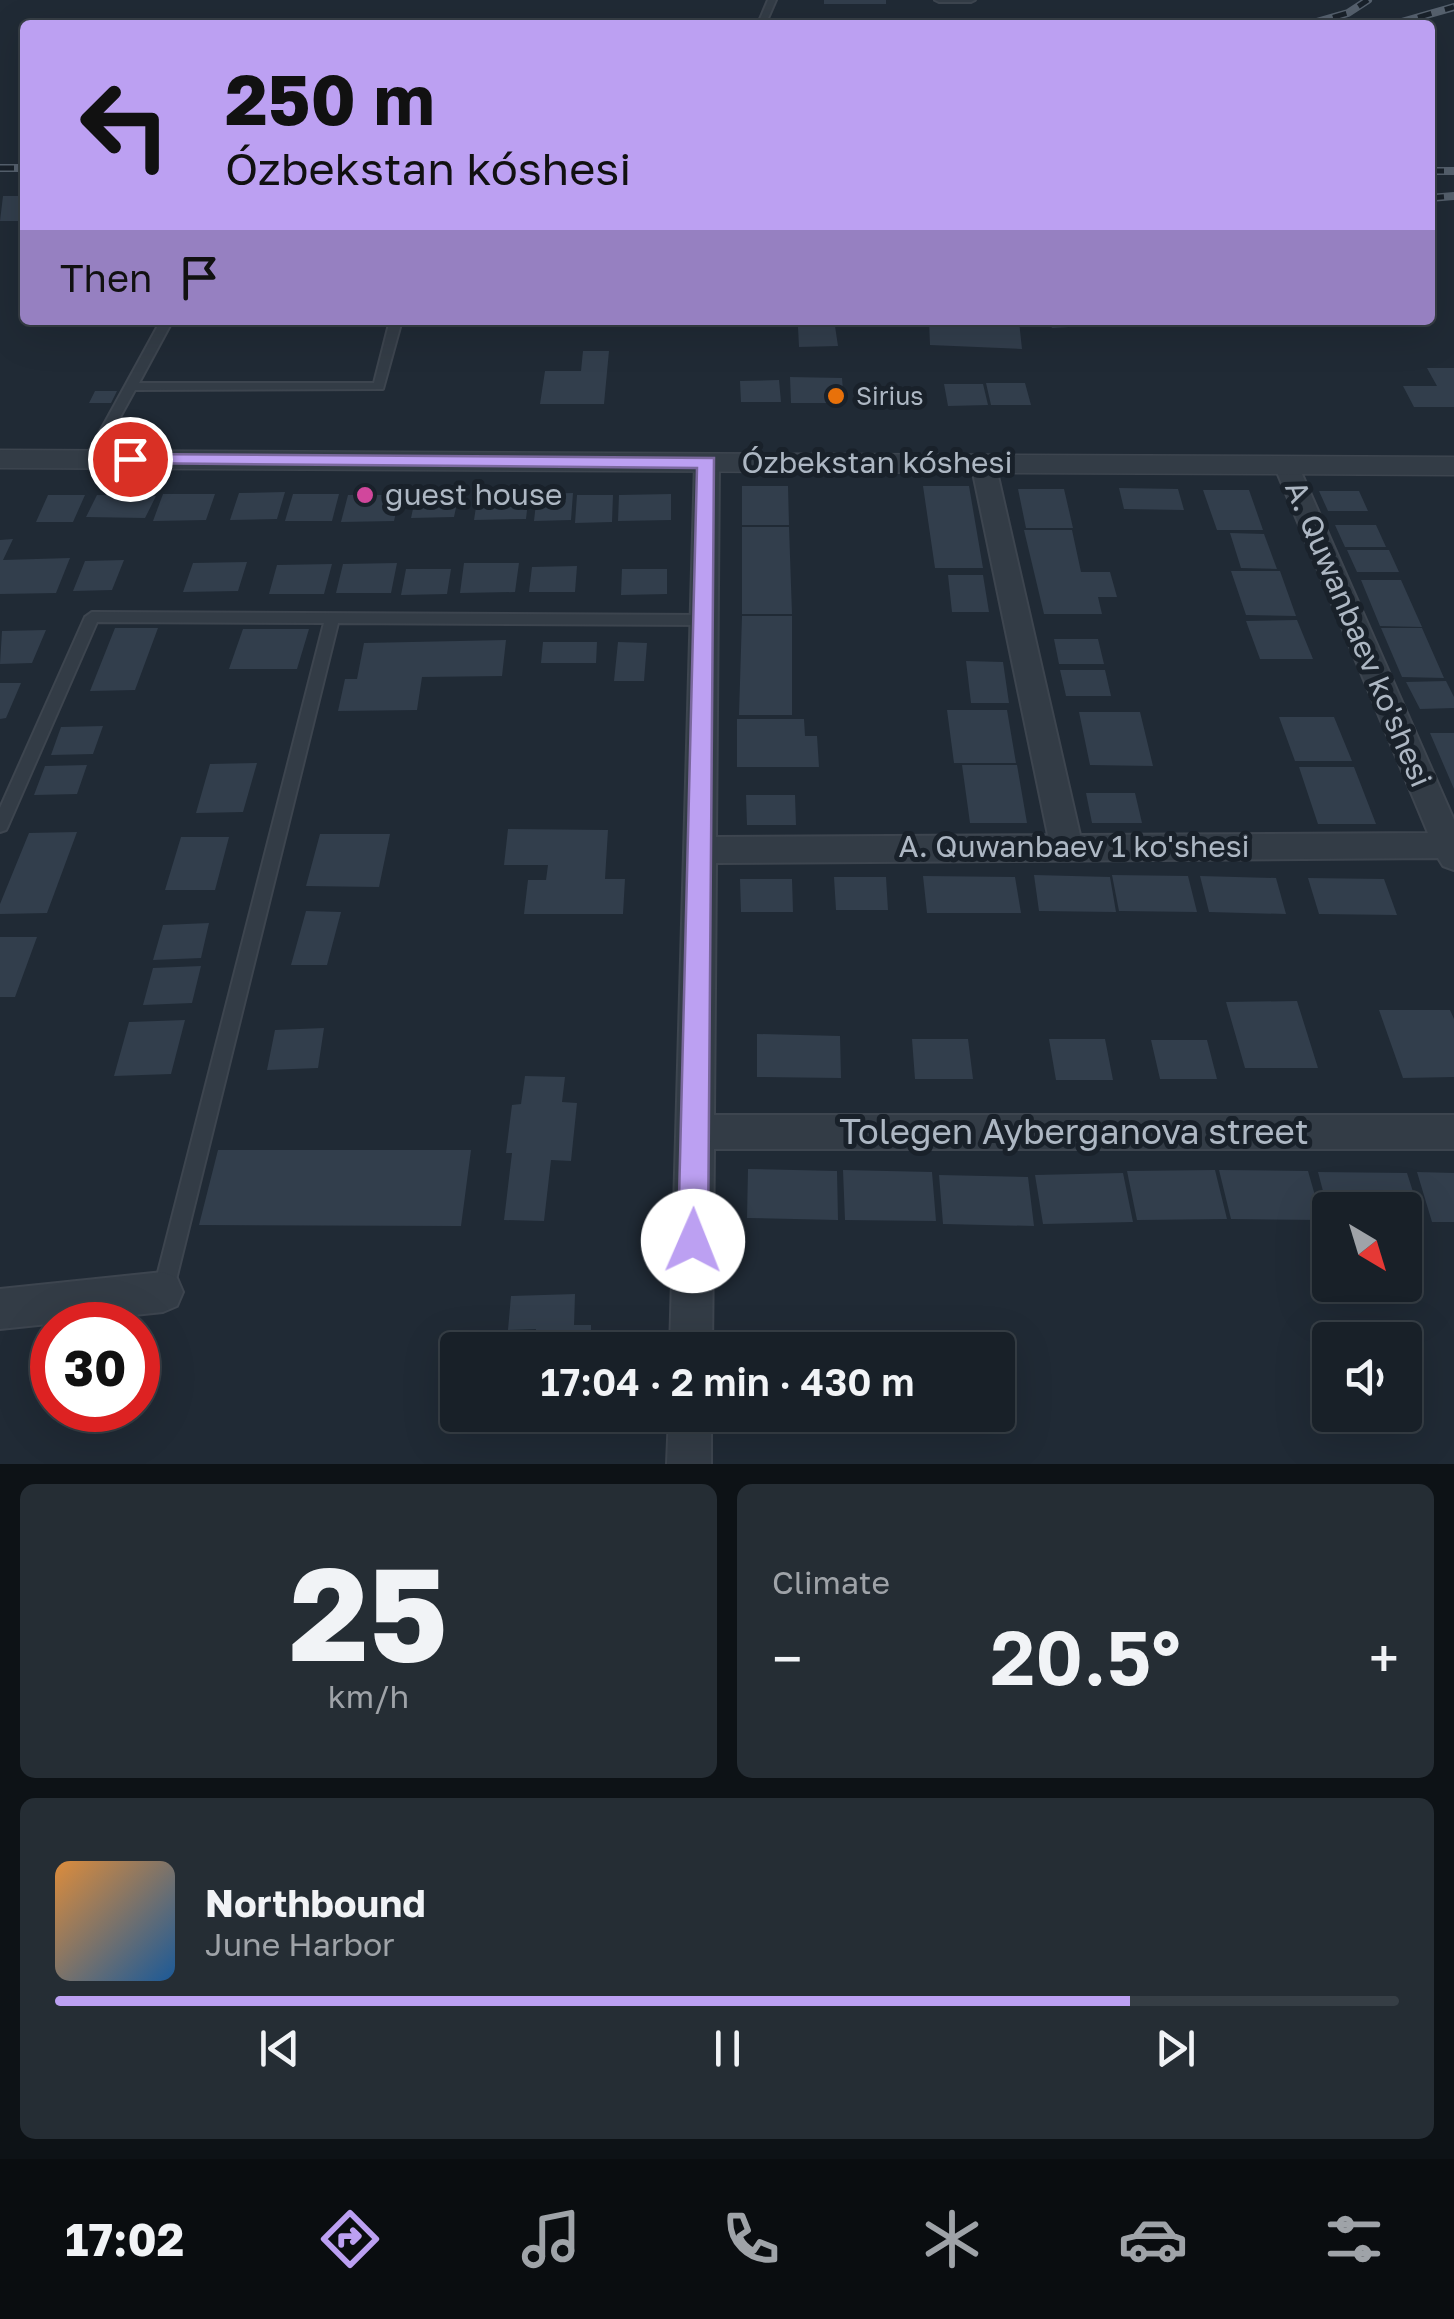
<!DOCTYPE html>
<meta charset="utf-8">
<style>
:root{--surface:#182028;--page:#252d34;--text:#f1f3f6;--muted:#9fa3a8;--line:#363e45;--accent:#bca0f2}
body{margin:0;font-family:"Golos Text",sans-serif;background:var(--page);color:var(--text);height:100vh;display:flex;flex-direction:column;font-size:38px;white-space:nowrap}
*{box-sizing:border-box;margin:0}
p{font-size:32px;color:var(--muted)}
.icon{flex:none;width:55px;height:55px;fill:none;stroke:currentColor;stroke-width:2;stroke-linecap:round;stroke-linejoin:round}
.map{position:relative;height:1464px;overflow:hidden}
.panel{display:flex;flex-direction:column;gap:20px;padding:20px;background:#0d1216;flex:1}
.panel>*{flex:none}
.hud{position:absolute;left:20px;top:20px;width:1415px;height:305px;border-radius:10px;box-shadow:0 10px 40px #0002,0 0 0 2px var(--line);background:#bca0f2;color:#111;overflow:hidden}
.needle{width:65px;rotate:142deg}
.controls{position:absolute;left:1312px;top:1192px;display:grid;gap:20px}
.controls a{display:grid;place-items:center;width:110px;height:110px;border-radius:10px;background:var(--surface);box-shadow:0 10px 40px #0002,0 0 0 2px var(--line);font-size:50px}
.speed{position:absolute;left:30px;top:1302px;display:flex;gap:20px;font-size:50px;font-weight:700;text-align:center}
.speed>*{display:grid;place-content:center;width:130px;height:130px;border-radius:50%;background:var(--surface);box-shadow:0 10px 40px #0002,0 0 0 2px var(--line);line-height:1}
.speed .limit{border:15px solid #d22;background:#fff;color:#111}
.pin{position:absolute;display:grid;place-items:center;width:85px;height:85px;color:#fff;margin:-42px;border:5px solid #fff;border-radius:50%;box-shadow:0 2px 10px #0007}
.me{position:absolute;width:110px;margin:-55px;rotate:1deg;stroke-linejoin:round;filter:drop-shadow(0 0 8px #0008)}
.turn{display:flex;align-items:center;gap:35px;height:210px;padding:0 40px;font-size:45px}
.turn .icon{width:130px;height:130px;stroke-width:2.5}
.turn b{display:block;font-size:70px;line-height:85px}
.then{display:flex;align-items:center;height:95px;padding:0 40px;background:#0003;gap:20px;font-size:38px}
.big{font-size:75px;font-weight:600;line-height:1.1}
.panel .tile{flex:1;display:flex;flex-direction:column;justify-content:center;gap:15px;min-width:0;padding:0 35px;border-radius:15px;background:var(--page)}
.panel .dial{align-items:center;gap:0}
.dial b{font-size:130px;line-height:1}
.song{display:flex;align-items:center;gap:30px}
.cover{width:120px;height:120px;border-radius:15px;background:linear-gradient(135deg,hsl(30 70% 55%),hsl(210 70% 35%))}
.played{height:10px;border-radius:5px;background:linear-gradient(90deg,var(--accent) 80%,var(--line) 80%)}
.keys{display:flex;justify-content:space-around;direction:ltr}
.heat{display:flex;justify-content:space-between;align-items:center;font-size:55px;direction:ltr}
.panel .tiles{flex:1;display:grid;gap:20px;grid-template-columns:1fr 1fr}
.tile:last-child{grid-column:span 2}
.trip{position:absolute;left:440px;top:1332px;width:575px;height:100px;border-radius:10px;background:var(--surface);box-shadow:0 10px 40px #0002,0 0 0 2px var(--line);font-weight:600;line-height:100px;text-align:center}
.dock{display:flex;height:160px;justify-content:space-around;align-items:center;background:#0a0d10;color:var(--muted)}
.dock .icon{width:70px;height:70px}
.dock .selected{color:var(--accent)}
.dock b{font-size:45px;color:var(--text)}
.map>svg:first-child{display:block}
.building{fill:#323e4c}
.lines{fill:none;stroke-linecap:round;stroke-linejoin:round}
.service-casing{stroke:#3d454f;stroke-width:4}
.minor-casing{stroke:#3d454f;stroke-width:4}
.tertiary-casing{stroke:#3d454f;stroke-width:3}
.service{fill:#333c46;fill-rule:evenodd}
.minor{fill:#333c46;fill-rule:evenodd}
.tertiary{fill:#333c46;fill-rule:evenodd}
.rail-casing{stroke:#55606d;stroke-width:8}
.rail{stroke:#19212a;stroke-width:5;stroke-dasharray:14;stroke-linecap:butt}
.route{fill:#bca0f2;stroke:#7a689d;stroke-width:2.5}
.food-dot{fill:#e8710a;stroke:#19212a;stroke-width:4}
.hotel-dot{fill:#d1479c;stroke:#19212a;stroke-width:4}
.labels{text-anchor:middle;stroke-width:10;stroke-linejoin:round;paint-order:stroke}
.far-poi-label{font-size:25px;fill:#adb7c3;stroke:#19212a;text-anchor:start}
.street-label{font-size:30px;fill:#adb7c3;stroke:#19212a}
.poi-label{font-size:30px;fill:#adb7c3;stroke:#19212a;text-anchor:start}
.near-street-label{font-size:35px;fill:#adb7c3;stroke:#19212a}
</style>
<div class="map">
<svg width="1454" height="1464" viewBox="0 0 1454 1464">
<rect width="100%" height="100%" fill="#202a35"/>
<path class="building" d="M824,0H886V4H824Z
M3,196H25V221H0Z
M929,320L1019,321L1022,349L930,345Z
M1048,320H1100L1102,325L1052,328Z
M835,326L838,346L799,347L798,327Z
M583,351H609L604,404H540L545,371H581Z
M1427,368H1454V407H1414L1403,386H1437Z
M790,377L842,378L844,403H791Z
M779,380L781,402H741L740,381Z
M986,383H1025L1031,405H991Z
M944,384H983L988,405L948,406Z
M95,391H117L111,403H89Z
M742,486H788L789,525H742Z
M923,486H969L983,568H935Z
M1119,488L1178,489L1184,510L1124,509Z
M1018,489H1064L1073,528H1026Z
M1203,490H1249L1263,530H1217Z
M1319,491H1359L1368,511H1328Z
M285,492L277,519L230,520L239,493Z
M529,493L526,519L474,520L478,494Z
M573,493L571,520L534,521L537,494Z
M163,494H215L206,520L153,521Z
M293,494H339L332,521H285Z
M459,494L454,517L411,518L416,495Z
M671,494V520L618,521L619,495Z
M48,495H85L73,522H36Z
M97,495L156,496L145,518L86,517Z
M348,495H400L394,521L341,522Z
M577,495H613L612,522L575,523Z
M1335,525H1376L1386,547H1345Z
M742,527H789L792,614H742Z
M1024,530H1072L1081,572H1110L1117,597H1098L1102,614H1044Z
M1230,533L1264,534L1277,569L1241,568Z
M13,539L3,560L70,558L56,593L0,594V540Z
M1347,550H1389L1399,572H1357Z
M124,560L112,590L73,591L85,561Z
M247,562L238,591L183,592L193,563Z
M397,563L391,593H336L343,564Z
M464,563H519L515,592L460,593Z
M332,564L324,594H269L277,565Z
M577,566L575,592H529L532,567Z
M406,569H451L447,594L401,595Z
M622,569H667V594L621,595Z
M1231,571H1280L1296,616L1246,615Z
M948,575H983L989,612H952Z
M1361,580H1401L1422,627L1380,626Z
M742,616H792V715H739Z
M1297,620L1313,659H1260L1246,621Z
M115,628H158L135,690L90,691Z
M1381,628H1422L1444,678L1402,677Z
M243,629H309L297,669H229Z
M46,630L32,663L0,664L2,631Z
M1054,639H1098L1104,664H1059Z
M506,640L502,676L422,677L417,710L338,711L345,679H357L364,643Z
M543,642H597L596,663H541Z
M618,642L647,643L644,681H614Z
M966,661L1003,662L1009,703H971Z
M1060,670H1105L1111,696H1066Z
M1446,681L1454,697V708L1420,709L1406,682Z
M0,683H21L6,718L0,719Z
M947,710H1007L1016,763H954Z
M1079,712H1140L1153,766L1090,765Z
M1279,717H1334L1352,761H1295Z
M737,719H804L805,736H817L819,767H737Z
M103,726L93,754L51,755L61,727Z
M1430,733H1454V789Z
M257,763L243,812L196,813L210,764Z
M87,765L77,794L34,795L45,766Z
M962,765H1017L1027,823H970Z
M1299,767H1354L1376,824H1318Z
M1086,793H1135L1142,823H1092Z
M746,795H795L796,825H747Z
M508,829L608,830L605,879H625L623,914H524L528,880H546L548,865H504Z
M77,832L47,913L0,914V904L29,833Z
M320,834H390L379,887L306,886Z
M181,837H229L215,890H165Z
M1034,875L1110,877L1116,912L1039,911Z
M1112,875L1188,876L1197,912L1119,911Z
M923,876L1015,877L1021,913H927Z
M1200,876L1276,878L1286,914L1209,912Z
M834,877H886L888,910H836Z
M1308,878L1384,879L1397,915L1319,914Z
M740,879H792L793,912H741Z
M306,911L341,912L327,965H291Z
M209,923L201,958L153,960L163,925Z
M0,937H37L15,997H0Z
M201,966L192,1003L143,1005L153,968Z
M1297,1001L1318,1068H1245L1226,1002Z
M1379,1010H1450L1454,1019V1077L1403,1078Z
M185,1020L171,1074L114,1076L129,1022Z
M324,1028L318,1068L267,1070L275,1030Z
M757,1034L840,1036L841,1078L757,1077Z
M912,1039H968L973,1079H915Z
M1049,1039H1105L1113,1080H1056Z
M1151,1040H1207L1217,1079H1160Z
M525,1076L565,1077L562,1102L577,1103L571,1161L551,1160L544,1221L504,1220L512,1153H506L512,1105L521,1104Z
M218,1150H471L461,1226L199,1225Z
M748,1169L837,1171L838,1220L747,1218Z
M843,1170L932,1172L936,1221L845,1220Z
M1215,1170L1227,1219L1137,1220L1127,1171Z
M1219,1170L1308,1171L1322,1220L1231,1219Z
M1318,1172L1407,1173L1423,1223H1405V1210H1328Z
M1417,1172L1454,1173V1222H1432Z
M1123,1173L1133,1222L1043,1224L1035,1175Z
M939,1175L1028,1177L1034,1226L943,1224Z
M575,1294L574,1325H591V1350H534L536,1329L508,1330L511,1296Z"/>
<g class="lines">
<g class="service-casing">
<path id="service" d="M768,0H776L766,23L750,25L760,19Z
M935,0H975L971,2H939Z
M161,320H173L139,383H374L390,320H402L383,389L135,390L97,459L91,463L87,462L85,459Z
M92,612L704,615L711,620L704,625L338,623L173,1292L170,1299L163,1302L156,1299L153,1292L324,623L97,622L8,826L6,830L0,832V808L85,617Z"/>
</g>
<g class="minor-casing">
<path id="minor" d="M707,454L719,462L716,837L1048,835L971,463L983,455L995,463L1080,835L1428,833L1274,465L1286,457L1298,465L1454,820V870L1443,866L1438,858L716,863L714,1115H1454V1149H714L712,1350H670L695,462Z
M163,1272L177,1278L183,1292L177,1306L163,1312L0,1329V1289Z
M669,1415H711V1464H667Z"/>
</g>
<g class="tertiary-casing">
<path id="tertiary" d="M0,450L1454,457V475L0,468Z"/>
</g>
<use href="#service" class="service"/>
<use href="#minor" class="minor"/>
<use href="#tertiary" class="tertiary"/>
<g class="rail-casing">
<path id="rail" d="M1306,25L1348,13L1368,0
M1391,25L1454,7
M0,168H25
M1430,171H1454
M1430,198L1454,196"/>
</g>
<use href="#rail" class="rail"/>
</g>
<path class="route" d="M130,454L714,458L708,1241L703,1251L693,1256L682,1251L678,1241L697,468L123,463L120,459Z"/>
<circle class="food-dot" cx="836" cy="396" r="10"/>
<circle class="hotel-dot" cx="365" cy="495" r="10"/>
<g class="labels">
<g class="far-poi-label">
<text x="856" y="405">Sirius</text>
</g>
<g class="street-label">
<text x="877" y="473">Ózbekstan kóshesi</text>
<text transform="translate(1358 634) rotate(67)" y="10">A. Quwanbaev ko'shesi</text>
<text x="1074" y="857">A. Quwanbaev 1 ko'shesi</text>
</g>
<g class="poi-label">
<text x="385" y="505">guest house</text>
</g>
<g class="near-street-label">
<text x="1074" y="1144">Tolegen Ayberganova street</text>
</g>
</g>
</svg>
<div class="controls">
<a><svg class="needle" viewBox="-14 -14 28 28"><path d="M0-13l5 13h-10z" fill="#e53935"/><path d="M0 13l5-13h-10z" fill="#9fa3a8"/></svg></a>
<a><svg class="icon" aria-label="sound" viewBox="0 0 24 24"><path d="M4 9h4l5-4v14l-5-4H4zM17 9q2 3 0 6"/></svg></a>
</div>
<div class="speed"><div class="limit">30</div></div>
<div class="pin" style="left:130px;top:459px;background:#d93025"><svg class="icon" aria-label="arrive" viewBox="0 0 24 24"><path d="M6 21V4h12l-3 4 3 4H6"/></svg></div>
<svg class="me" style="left:693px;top:1241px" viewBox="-20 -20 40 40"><circle r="19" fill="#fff"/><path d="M0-13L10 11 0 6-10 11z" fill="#bca0f2"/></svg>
<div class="trip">17:04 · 2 min · 430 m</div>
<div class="hud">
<div class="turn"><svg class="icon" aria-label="left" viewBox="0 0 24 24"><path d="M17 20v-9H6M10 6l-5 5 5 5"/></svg><div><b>250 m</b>Ózbekstan kóshesi</div></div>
<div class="then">Then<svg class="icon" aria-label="arrive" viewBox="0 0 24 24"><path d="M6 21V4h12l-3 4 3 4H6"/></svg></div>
</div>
</div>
<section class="panel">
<div class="tiles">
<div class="tile dial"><b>25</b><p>km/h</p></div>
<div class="tile"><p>Climate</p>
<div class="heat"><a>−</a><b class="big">20.5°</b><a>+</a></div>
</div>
<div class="tile">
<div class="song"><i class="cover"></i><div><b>Northbound</b><p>June Harbor</p></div></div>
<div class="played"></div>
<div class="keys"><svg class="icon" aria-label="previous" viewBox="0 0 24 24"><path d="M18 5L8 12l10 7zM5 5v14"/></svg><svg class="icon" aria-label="pause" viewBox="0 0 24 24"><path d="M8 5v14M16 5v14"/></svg><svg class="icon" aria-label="next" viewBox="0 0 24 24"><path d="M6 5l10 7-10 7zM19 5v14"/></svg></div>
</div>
</div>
</section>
<nav class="dock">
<b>17:02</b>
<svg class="icon selected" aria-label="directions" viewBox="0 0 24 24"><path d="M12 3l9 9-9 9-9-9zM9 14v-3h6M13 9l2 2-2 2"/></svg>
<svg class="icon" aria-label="music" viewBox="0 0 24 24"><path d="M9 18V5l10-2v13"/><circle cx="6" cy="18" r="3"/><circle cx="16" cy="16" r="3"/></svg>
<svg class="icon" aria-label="phone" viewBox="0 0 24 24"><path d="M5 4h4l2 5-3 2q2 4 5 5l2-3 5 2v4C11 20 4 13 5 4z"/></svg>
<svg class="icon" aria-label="climate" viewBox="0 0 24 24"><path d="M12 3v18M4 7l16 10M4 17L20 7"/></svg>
<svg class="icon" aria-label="car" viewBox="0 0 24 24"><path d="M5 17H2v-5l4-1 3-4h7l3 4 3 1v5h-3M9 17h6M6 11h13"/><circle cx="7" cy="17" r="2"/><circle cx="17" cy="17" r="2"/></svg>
<svg class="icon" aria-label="filters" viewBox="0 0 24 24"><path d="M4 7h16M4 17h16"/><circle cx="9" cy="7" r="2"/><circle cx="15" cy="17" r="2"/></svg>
</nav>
